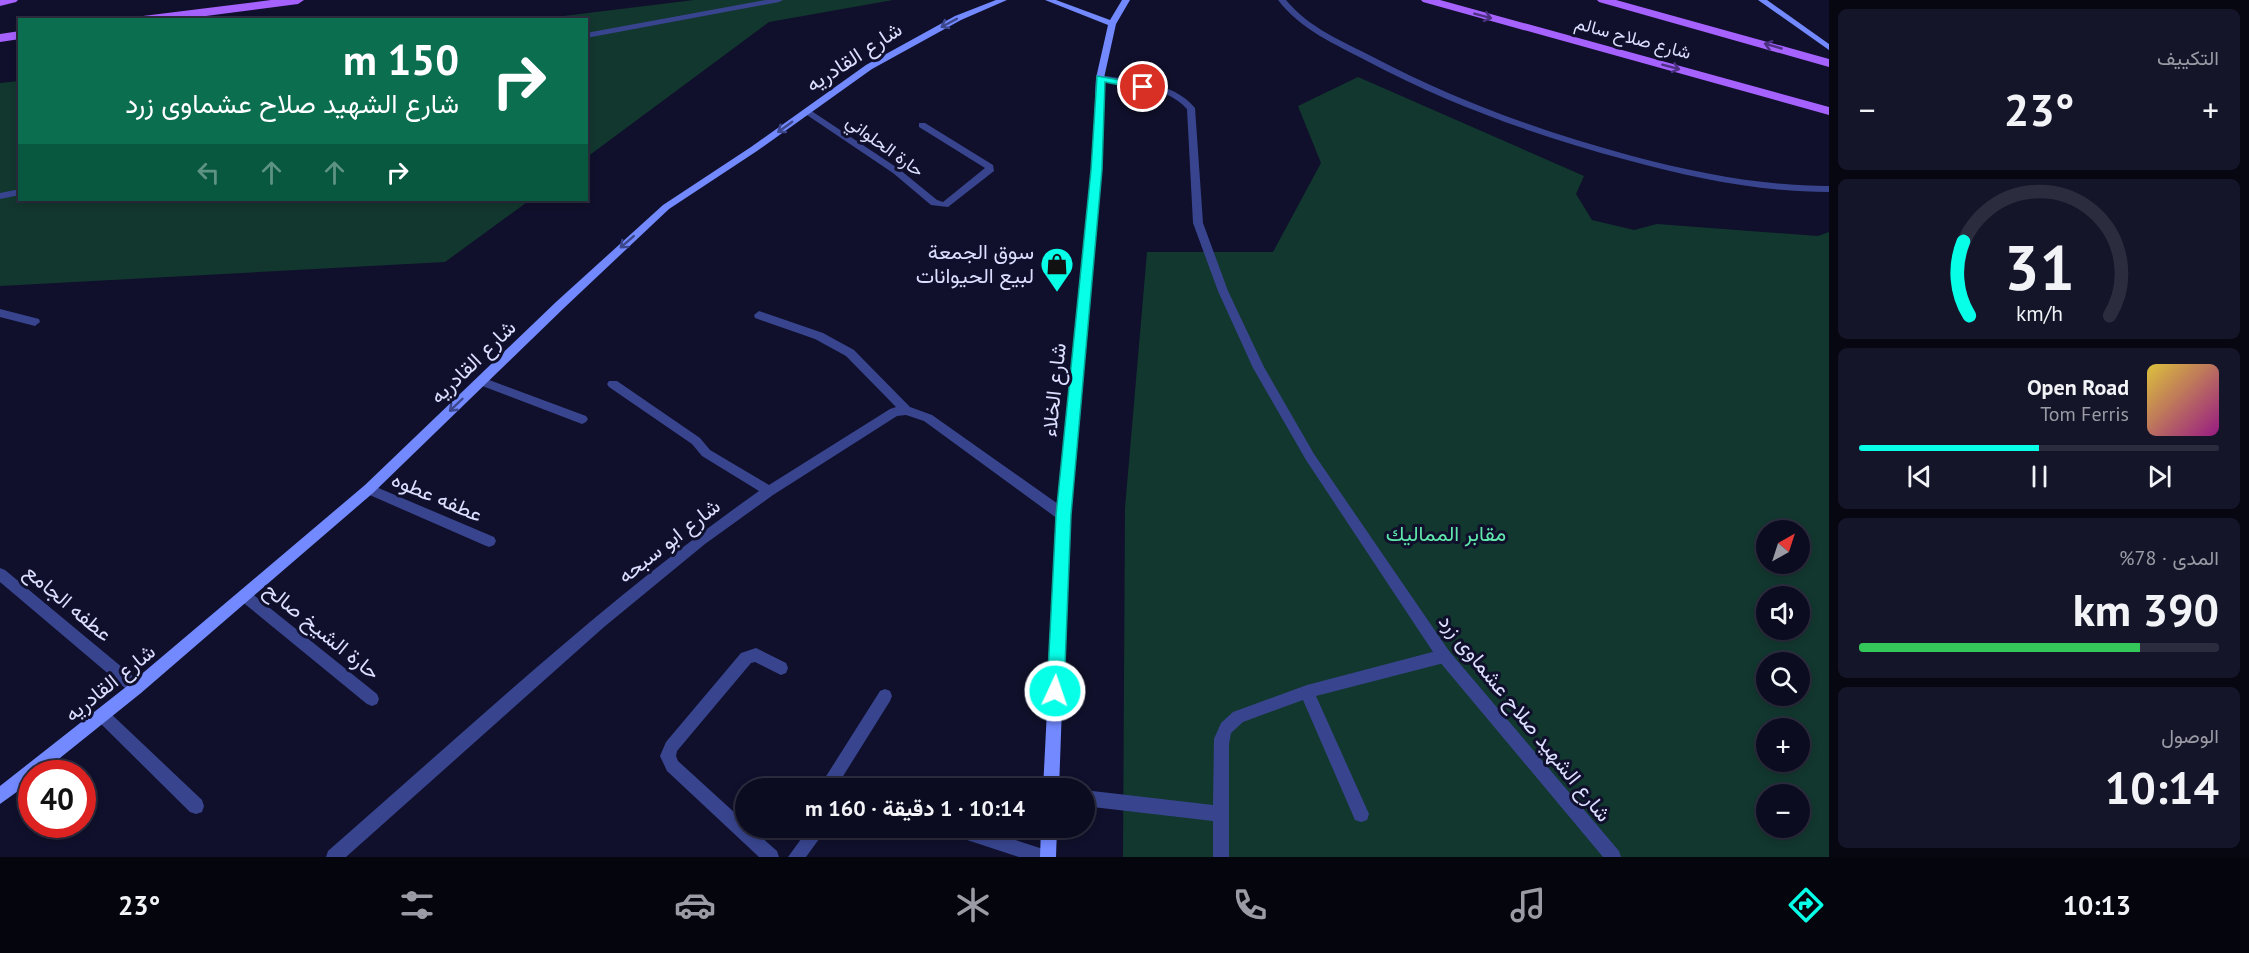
<!DOCTYPE html>
<html lang="ar">
<meta charset="utf-8">
<style>
:root{--surface:#0c0c21;--page:#15152a;--text:#f1f3f6;--muted:#9a9ba5;--line:#2c2c3f;--accent:#07ffe8}
body{margin:0;font-family:"PT Sans",Vazirmatn,sans-serif;background:var(--page);color:var(--text);direction:rtl;height:100vh;display:flex;flex-direction:column;font-size:22px;white-space:nowrap}
*{box-sizing:border-box;margin:0}
p{font-size:20px;color:var(--muted)}
.icon{flex:none;width:33px;height:33px;fill:none;stroke:currentColor;stroke-width:2;stroke-linecap:round;stroke-linejoin:round}
.map{position:relative;flex:1;overflow:hidden;direction:ltr}
.details{display:flex;flex-direction:column;gap:9px;padding:9px;background:#070712;width:420px}
.details>*{flex:none}
.guide{position:absolute;left:18px;top:18px;width:570px;height:183px;border-radius:0px;box-shadow:0 3px 9px #0003,0 0 0 2px var(--line);direction:rtl;background:#0b6e4f;color:#fff;overflow:hidden}
.needle{width:39px;rotate:39deg}
.tools{position:absolute;left:1756px;top:520px;display:grid;gap:12px}
.tools a{display:grid;place-items:center;width:54px;height:54px;border-radius:50%;background:var(--surface);box-shadow:0 3px 9px #0003,0 0 0 2px var(--line);font-size:30px}
.speed{position:absolute;left:18px;top:760px;display:flex;gap:12px;font-size:30px;font-weight:700;text-align:center}
.speed>*{display:grid;place-content:center;width:78px;height:78px;border-radius:50%;background:var(--surface);box-shadow:0 3px 9px #0003,0 0 0 2px var(--line);line-height:1}
.speed .limit{border:9px solid #d22;background:#fff;color:#111}
.pin{position:absolute;display:grid;place-items:center;width:51px;height:51px;color:#fff;margin:-26px;border:3px solid #fff;border-radius:50%;box-shadow:0 2px 6px #0007}
.me{position:absolute;width:66px;margin:-33px;rotate:3deg;stroke-linejoin:round;filter:drop-shadow(0 0 4px #0008)}
.turn{display:flex;align-items:center;gap:21px;height:126px;padding:0 30px;font-size:27px}
.turn .icon{width:78px;height:78px;stroke-width:2.5}
.turn b{display:block;font-size:42px;line-height:51px}
.lanes{display:flex;align-items:center;height:57px;padding:0 30px;background:#0003;justify-content:center;gap:30px;direction:ltr}
.lanes .off{opacity:.35}
.big{font-size:45px;font-weight:700;line-height:1.1}
.details .widget{flex:1;display:flex;flex-direction:column;justify-content:center;gap:9px;min-width:0;padding:0 21px;border-radius:9px;background:var(--page)}
.details .dial{align-items:center;gap:0}
.dial svg{height:156px;overflow:visible;fill:none;stroke:var(--line);stroke-width:7;stroke-linecap:round;text-anchor:middle}
.dial text{fill:var(--text);stroke:none}
.song{display:flex;align-items:center;gap:18px}
.cover{width:72px;height:72px;border-radius:9px;background:linear-gradient(135deg,hsl(50 70% 55%),hsl(310 70% 35%))}
.played{height:6px;border-radius:3px;background:linear-gradient(90deg,var(--accent) 50%,var(--line) 50%)}
.keys{display:flex;justify-content:space-around;direction:ltr}
.heat{display:flex;justify-content:space-between;align-items:center;font-size:33px;direction:ltr}
.charge{height:9px;border-radius:4px;background:linear-gradient(90deg,#34c759 78%,var(--line) 0)}
.trip{position:absolute;left:735px;top:778px;width:360px;height:60px;border-radius:30px;background:var(--surface);box-shadow:0 3px 9px #0003,0 0 0 2px var(--line);font-weight:700;line-height:60px;text-align:center;direction:rtl}
.tab-bar{display:flex;height:96px;justify-content:space-around;align-items:center;background:#05050d;color:var(--muted)}
.tab-bar .icon{width:42px;height:42px}
.tab-bar .active{color:var(--accent)}
.tab-bar b{font-size:27px;color:var(--text)}
main{display:flex;flex:1;min-height:0}
.map>svg:first-child{display:block}
.green{fill:#12372e;fill-rule:evenodd}
.lines{fill:none;stroke-linecap:round;stroke-linejoin:round}
.lane{fill:#38458e;fill-rule:evenodd}
.street{fill:#38458e;fill-rule:evenodd}
.secondary{fill:#7289ff;fill-rule:evenodd}
.primary{fill:#a662ff;fill-rule:evenodd}
.oneway{stroke:#4c3180}
.oneway2{stroke:#3c468b}
.route{fill:#07ffe8;stroke:#05a697;stroke-width:1.5}
.labels{text-anchor:middle;stroke-width:6;stroke-linejoin:round;paint-order:stroke}
.far-street-label{font-size:18px;fill:#dbdeff;stroke:#10102c}
.street-label{font-size:21px;fill:#dbdeff;stroke:#10102c}
.poi-label{font-size:21px;fill:#dbdeff;stroke:#10102c;text-anchor:end}
.park-label{font-size:21px;fill:#5fe7ab;stroke:#10102c}
</style>
<main>
<section class="details">
<div class="widget"><p>التكييف</p>
<div class="heat"><a>−</a><b class="big">23°</b><a>+</a></div>
</div>
<div class="widget dial"><svg viewBox="0 0 100 80">
<path d="M14 69A42 42 0 1 1 86 69"/>
<path d="M14 69A42 42 0 0 1 11 31" stroke="#07ffe8"/>
<text x="50" y="56" font-size="32" font-weight="700">31</text>
<text x="50" y="72" font-size="11">km/h</text>
</svg></div>
<div class="widget">
<div class="song"><i class="cover"></i><div><b>Open Road</b><p>Tom Ferris</p></div></div>
<div class="played"></div>
<div class="keys"><svg class="icon" aria-label="previous" viewBox="0 0 24 24"><path d="M18 5L8 12l10 7zM5 5v14"/></svg><svg class="icon" aria-label="pause" viewBox="0 0 24 24"><path d="M8 5v14M16 5v14"/></svg><svg class="icon" aria-label="next" viewBox="0 0 24 24"><path d="M6 5l10 7-10 7zM19 5v14"/></svg></div>
</div>
<div class="widget"><p>المدى · 78%</p><b class="big">390 km</b><div class="charge"></div></div>
<div class="widget"><p>الوصول</p><b class="big">10:14</b></div>
</section>
<div class="map">
<svg width="1829" height="857" viewBox="0 0 1829 857">
<rect width="100%" height="100%" fill="#10102c"/>
<path class="green" d="M694,0H893L769,22L587,157L586,20H531Z
M1358,77L1584,176L1576,194L1592,220L1634,230L1657,224L1818,236L1829,232V857H1123L1125,508L1147,252H1273L1321,163L1298,106ZM1767,531H1800V564H1767ZM1767,597H1800V630H1767ZM1767,663H1800V696H1767ZM1767,729H1800V762H1767ZM1767,795H1800V828H1767Z
M19,81L20,200H530L445,262L0,286V83Z"/>
<g class="lines">
<path class="lane" d="M1278,0H1286C1309,28 1342,41 1373,57C1455,100 1542,132 1632,156C1697,173 1762,186 1829,186V192C1760,192 1693,178 1627,160C1537,136 1450,105 1367,61C1335,44 1301,30 1278,0Z
M1100,75C1132,81 1173,81 1195,108L1203,223L1228,291L1264,367L1314,454L1449,651L1619,851L1621,857H1603L1439,661L1306,460L1253,368L1218,291L1193,223L1187,109C1164,84 1127,86 1097,80V76Z"/>
<path class="street" d="M766,0H783L779,2L586,38V33Z
M807,108L899,169L937,200L943,202L985,168L919,127V123H925L993,165L994,171L948,207L931,205L893,173L804,113L803,111Z
M20,189V195L0,199V193Z
M0,309L39,319L40,322L35,326L0,317Z
M759,311L823,333L854,350L910,407L932,415L1068,511L1069,515L1068,519L1063,520L1058,519L924,421L906,415L897,416L773,495L705,544L604,627L346,857H326L328,851C469,728 606,599 759,491L702,456L692,444L609,387L607,384L609,381H617L700,438L710,450L769,485L890,409L896,407L846,356L815,339L755,318L754,315Z
M481,377L586,416L588,419L586,422L582,424L477,384L475,381Z
M369,484L494,537L496,541L494,545L489,547L484,545L365,493L363,489L365,485Z
M0,568L5,570L141,683L143,688L141,693L136,695L131,693L0,582Z
M245,590L250,592L377,694L379,699L377,704L372,706L367,704L240,600L238,596L240,592Z
M756,648L786,663L788,668L786,673L781,675L755,662L751,663L677,751L676,756L678,761L746,823V828H751L777,851L779,857H759L667,771L660,756L666,742L741,653Z
M1444,649L1449,651L1451,656L1449,661L1444,663L1316,696L1369,814L1367,820L1361,822L1355,820L1303,700L1243,722L1231,733L1229,744V857H1213V821L1084,806V790L1213,805L1214,739L1221,723L1233,712L1307,685Z
M885,689L890,691L892,696L890,701L835,789H818L880,691Z
M102,708L107,710L202,800L204,806L202,812L196,814L190,812L97,720L95,715L97,710Z
M809,828H827L806,857H788Z
M947,828H979L1043,849L1049,851L1051,857H1019L955,836L949,834Z"/>
<path class="secondary" d="M996,0H1007L961,20L872,69L757,151L669,209L564,308L373,493L141,693L40,774H32V781L0,804V786L131,683L365,485L556,302L663,205L751,147L866,65L955,16Z
M1045,0H1056L1110,20L1122,0H1130L1116,24L1104,78L1102,170L1069,515L1059,789H1043L1057,515L1092,170L1096,78L1108,25Z
M1758,0H1767L1829,44V50Z
M1041,828H1057L1056,857H1040Z"/>
<path class="primary" d="M0,0H18L16,2L0,6Z
M271,0H304L298,4L175,20H137L143,16Z
M1421,0H1440L1829,107V115L1423,2Z
M1597,0H1616L1829,59V67L1599,2Z
M20,31V39L0,42V34Z"/>
</g>
<defs><path id="oneway-shaft" d="M-6 0H5M1.5-3L5.5 0L1.5 3" fill="none" stroke-width="1.6" stroke-linecap="round" stroke-linejoin="round" transform="scale(1.5)"/></defs>
<g class="oneway">
<use href="#oneway-shaft" transform="translate(1483 16) rotate(15)"/>
<use href="#oneway-shaft" transform="translate(1773 46) rotate(-164)"/>
<use href="#oneway-shaft" transform="translate(1671 67) rotate(15)"/>
</g>
<g class="oneway2">
<use href="#oneway-shaft" transform="translate(949 23) rotate(152)"/>
<use href="#oneway-shaft" transform="translate(785 127) rotate(144)"/>
<use href="#oneway-shaft" transform="translate(627 242) rotate(139)"/>
<use href="#oneway-shaft" transform="translate(456 405) rotate(136)"/>
</g>
<path class="route" d="M1097,76L1143,84L1148,87L1143,90L1105,82L1102,170L1071,515L1064,691L1061,697L1055,699L1050,697L1047,691L1056,515L1091,170Z"/>
<defs>
<g id="shop-pin" transform="scale(1.725)"><path d="M0 17L-7.5 6A9.5 9.5 0 1 1 7.5 6Z" fill="#07ffe8" stroke="#10102c"/><path d="M-5-2.5h2.3a2.7 3.5 0 0 1 5.4 0H5L5.5 6h-11ZM-1.5-2.5h3a1.5 2.3 0 0 0-3 0Z" fill="#111"/></g>
</defs>
<g fill-rule="evenodd">
<use href="#shop-pin" x="1057" y="264"/>
</g>
<g class="labels">
<g class="far-street-label">
<text transform="translate(1633 38) rotate(15)" y="6">شارع صلاح سالم</text>
<text transform="translate(885 146) rotate(36)" y="6">حارة الحلواني</text>
</g>
<g class="street-label">
<text transform="translate(854 57) rotate(-33)" y="7">شارع القادريه</text>
<text transform="translate(473 362) rotate(-44)" y="7">شارع القادريه</text>
<text transform="translate(1054 390) rotate(-84)" y="7">شارع الخلاء</text>
<text transform="translate(437 497) rotate(23)" y="7">عطفه عطوه</text>
<text transform="translate(669 541) rotate(-38)" y="7">شارع ابو سبحه</text>
<text transform="translate(68 603) rotate(40)" y="7">عطفه الجامع</text>
<text transform="translate(322 631) rotate(39)" y="7">حارة الشيخ صالح</text>
<text transform="translate(110 683) rotate(-39)" y="7">شارع القادريه</text>
<text transform="translate(1525 718) rotate(51)" y="7">شارع الشهيد صلاح عشماوى زرد</text>
</g>
<g class="poi-label">
<text x="1034" y="259">سوق الجمعة<tspan x="1034" dy="24">لبيع الحيوانات</tspan></text>
</g>
<g class="park-label">
<text x="1446" y="541">مقابر المماليك</text>
</g>
</g>
</svg>
<div class="tools">
<a><svg class="needle" viewBox="-14 -14 28 28"><path d="M0-13l5 13h-10z" fill="#e53935"/><path d="M0 13l5-13h-10z" fill="#9a9ba5"/></svg></a>
<a><svg class="icon" aria-label="sound" viewBox="0 0 24 24"><path d="M4 9h4l5-4v14l-5-4H4zM17 9q2 3 0 6"/></svg></a>
<a><svg class="icon" aria-label="search" viewBox="0 0 24 24"><circle cx="10" cy="10" r="6"/><path d="M15 15l6 6"/></svg></a>
<a>+</a>
<a>−</a>
</div>
<div class="speed"><div class="limit">40</div></div>
<div class="pin" style="left:1143px;top:87px;background:#d93025"><svg class="icon" aria-label="arrive" viewBox="0 0 24 24"><path d="M6 21V4h12l-3 4 3 4H6"/></svg></div>
<svg class="me" style="left:1055px;top:691px" viewBox="-20 -20 40 40"><circle r="17" fill="#07ffe8" stroke="#fff" stroke-width="3"/><path d="M0-11L8 9 0 5-8 9z" fill="#fff"/></svg>
<div class="trip">10:14 · 1 دقيقة · 160 m</div>
<div class="guide">
<div class="turn"><svg class="icon" aria-label="right" viewBox="0 0 24 24"><path d="M7 20v-9h11M14 6l5 5-5 5"/></svg><div><b>150 m</b>شارع الشهيد صلاح عشماوى زرد</div></div>
<div class="lanes"><svg class="icon off" aria-label="left" viewBox="0 0 24 24"><path d="M17 20v-9H6M10 6l-5 5 5 5"/></svg><svg class="icon off" aria-label="ahead" viewBox="0 0 24 24"><path d="M12 20V5M6 11l6-6 6 6"/></svg><svg class="icon off" aria-label="ahead" viewBox="0 0 24 24"><path d="M12 20V5M6 11l6-6 6 6"/></svg><svg class="icon" aria-label="right" viewBox="0 0 24 24"><path d="M7 20v-9h11M14 6l5 5-5 5"/></svg></div>
</div>
</div>
</main>
<nav class="tab-bar">
<b>10:13</b>
<svg class="icon active" aria-label="directions" viewBox="0 0 24 24"><path d="M12 3l9 9-9 9-9-9zM9 14v-3h6M13 9l2 2-2 2"/></svg>
<svg class="icon" aria-label="music" viewBox="0 0 24 24"><path d="M9 18V5l10-2v13"/><circle cx="6" cy="18" r="3"/><circle cx="16" cy="16" r="3"/></svg>
<svg class="icon" aria-label="phone" viewBox="0 0 24 24"><path d="M5 4h4l2 5-3 2q2 4 5 5l2-3 5 2v4C11 20 4 13 5 4z"/></svg>
<svg class="icon" aria-label="climate" viewBox="0 0 24 24"><path d="M12 3v18M4 7l16 10M4 17L20 7"/></svg>
<svg class="icon" aria-label="car" viewBox="0 0 24 24"><path d="M5 17H2v-5l4-1 3-4h7l3 4 3 1v5h-3M9 17h6M6 11h13"/><circle cx="7" cy="17" r="2"/><circle cx="17" cy="17" r="2"/></svg>
<svg class="icon" aria-label="filters" viewBox="0 0 24 24"><path d="M4 7h16M4 17h16"/><circle cx="9" cy="7" r="2"/><circle cx="15" cy="17" r="2"/></svg>
<b>23°</b>
</nav>
